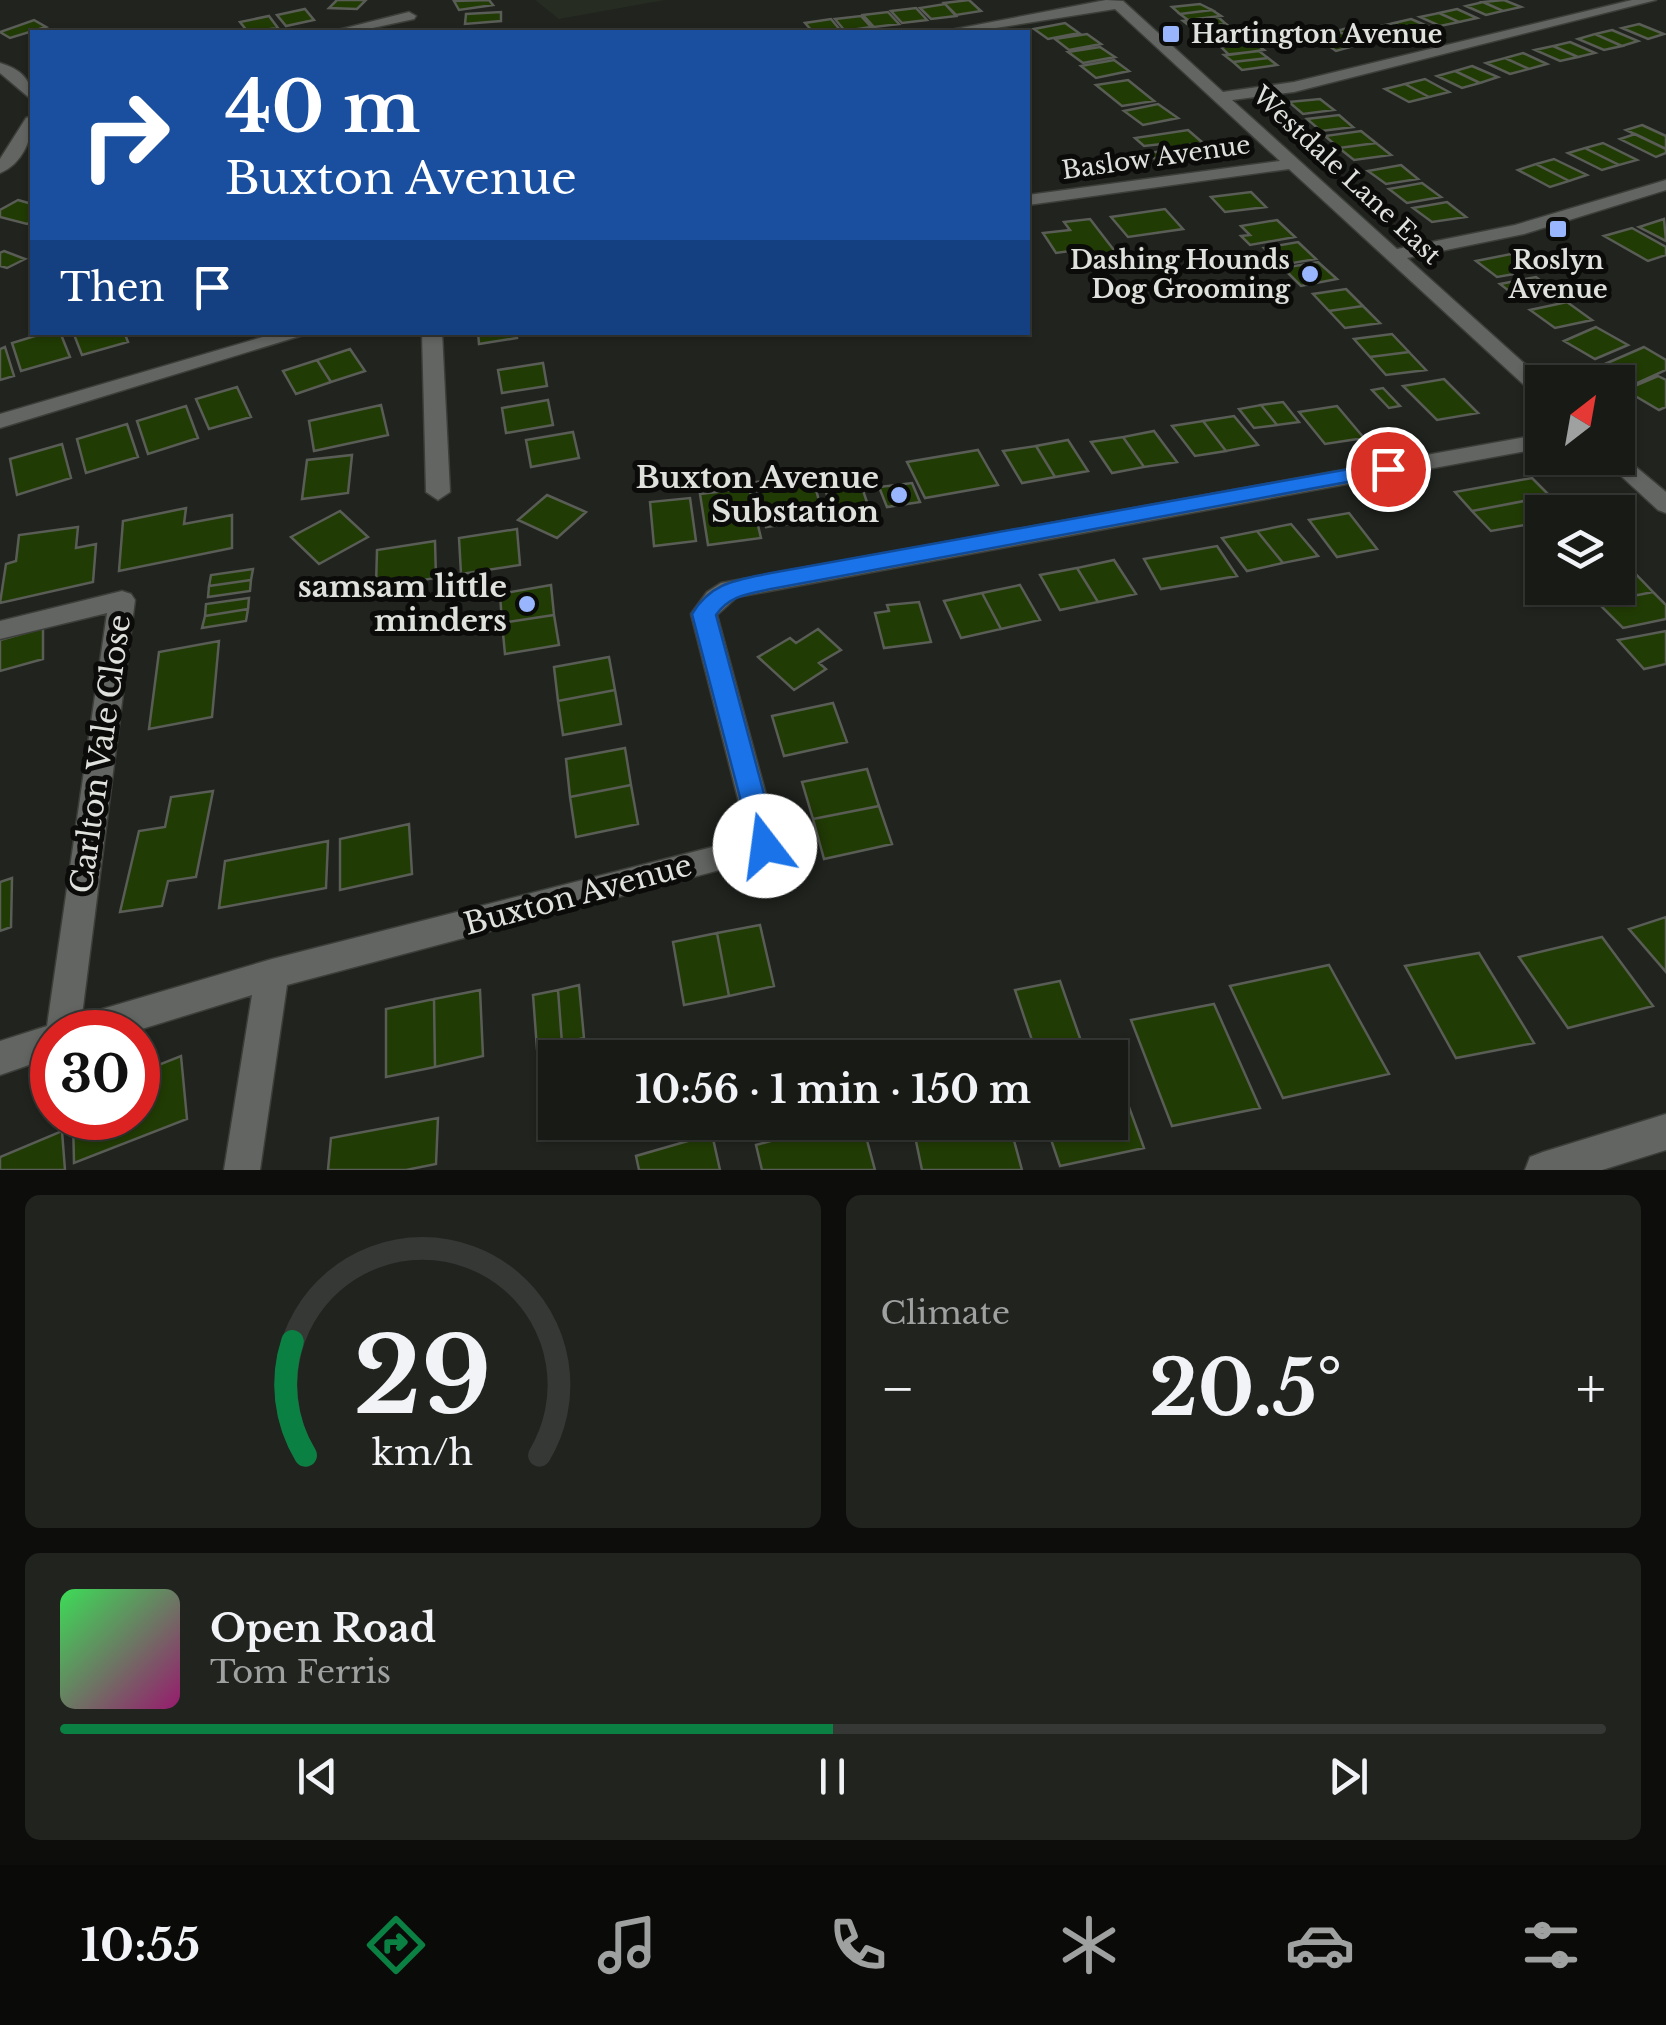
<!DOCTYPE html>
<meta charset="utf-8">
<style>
:root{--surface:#181a16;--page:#21231f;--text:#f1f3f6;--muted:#9fa1a1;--line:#363835;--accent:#0b8043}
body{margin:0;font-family:"Libre Baskerville",serif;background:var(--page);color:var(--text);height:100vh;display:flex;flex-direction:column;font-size:38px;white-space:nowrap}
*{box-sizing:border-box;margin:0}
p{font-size:32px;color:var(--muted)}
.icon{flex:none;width:55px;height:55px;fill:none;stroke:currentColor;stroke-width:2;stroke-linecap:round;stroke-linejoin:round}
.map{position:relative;height:1170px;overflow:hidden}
.details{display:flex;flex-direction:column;gap:25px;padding:25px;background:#0d0e0c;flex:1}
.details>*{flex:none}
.top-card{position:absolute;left:30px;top:30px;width:1000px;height:305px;border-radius:0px;box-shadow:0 2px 8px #0004,0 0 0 2px var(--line);background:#1a4fa0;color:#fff;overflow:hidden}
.needle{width:65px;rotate:31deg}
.fabs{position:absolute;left:1525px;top:365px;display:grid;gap:20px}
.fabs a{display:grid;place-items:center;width:110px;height:110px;border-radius:0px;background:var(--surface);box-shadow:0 2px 8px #0004,0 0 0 2px var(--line);font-size:50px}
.speed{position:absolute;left:30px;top:1010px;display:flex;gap:20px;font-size:50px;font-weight:700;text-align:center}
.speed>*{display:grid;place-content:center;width:130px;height:130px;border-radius:50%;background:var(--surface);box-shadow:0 2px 8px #0004,0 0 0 2px var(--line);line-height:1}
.speed .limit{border:15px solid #d22;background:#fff;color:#111}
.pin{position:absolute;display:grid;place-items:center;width:85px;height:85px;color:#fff;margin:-42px;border:5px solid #fff;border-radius:50%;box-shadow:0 2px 10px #0007}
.me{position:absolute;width:110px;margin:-55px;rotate:345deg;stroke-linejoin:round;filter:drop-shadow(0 0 8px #0008)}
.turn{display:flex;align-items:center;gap:35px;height:210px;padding:0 30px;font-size:45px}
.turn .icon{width:130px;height:130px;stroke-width:2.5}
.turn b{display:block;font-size:70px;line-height:85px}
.then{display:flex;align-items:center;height:95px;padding:0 30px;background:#0003;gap:20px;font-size:38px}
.big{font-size:75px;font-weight:700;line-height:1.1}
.details .tile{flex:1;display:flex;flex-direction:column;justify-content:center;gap:15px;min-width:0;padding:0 35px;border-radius:15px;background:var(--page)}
.details .dial{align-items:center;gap:0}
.dial svg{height:260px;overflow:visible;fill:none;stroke:var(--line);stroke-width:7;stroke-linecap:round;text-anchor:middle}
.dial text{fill:var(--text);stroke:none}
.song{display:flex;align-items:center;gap:30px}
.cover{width:120px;height:120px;border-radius:15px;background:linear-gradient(135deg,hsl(130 70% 55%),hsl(320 70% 35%))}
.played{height:10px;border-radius:5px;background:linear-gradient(90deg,var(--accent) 50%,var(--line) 50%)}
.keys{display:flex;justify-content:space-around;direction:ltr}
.heat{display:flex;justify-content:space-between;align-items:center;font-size:55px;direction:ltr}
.details .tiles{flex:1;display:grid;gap:25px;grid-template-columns:1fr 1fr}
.tile:last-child{grid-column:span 2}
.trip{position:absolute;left:538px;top:1040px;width:590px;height:100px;border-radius:0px;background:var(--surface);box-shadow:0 2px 8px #0004,0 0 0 2px var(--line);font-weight:700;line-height:100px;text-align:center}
.tabs{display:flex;height:160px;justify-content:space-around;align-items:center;background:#0a0a09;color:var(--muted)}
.tabs .icon{width:70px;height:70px}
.tabs .active{color:var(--accent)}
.tabs b{font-size:45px;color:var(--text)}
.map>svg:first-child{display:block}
.built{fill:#262c21}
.building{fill:#213b04;stroke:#595d56;stroke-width:2.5}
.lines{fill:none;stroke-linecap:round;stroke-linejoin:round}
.minor-casing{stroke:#3b3e39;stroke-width:3}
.minor{fill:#636562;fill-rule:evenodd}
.route{fill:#1a73e8;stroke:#114b97;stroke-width:2.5}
.poi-dot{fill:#98b5fd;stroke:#0b0c0a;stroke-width:4}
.labels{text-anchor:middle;stroke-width:10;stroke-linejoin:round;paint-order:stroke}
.far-poi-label{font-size:25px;font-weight:bold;fill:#dfe1dd;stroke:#0b0c0a;text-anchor:start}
.far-street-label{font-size:25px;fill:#dfe1dd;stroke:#0b0c0a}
.poi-label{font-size:30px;font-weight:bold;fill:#dfe1dd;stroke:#0b0c0a;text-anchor:end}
.street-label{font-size:30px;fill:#dfe1dd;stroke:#0b0c0a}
</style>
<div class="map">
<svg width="1666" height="1170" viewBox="0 0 1666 1170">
<rect width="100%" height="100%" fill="#20231e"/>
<path class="built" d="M535,0H665L559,19Z"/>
<path class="building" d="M337,0H366L357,9L329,8Z
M489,0L493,5L459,10L454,1Z
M969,0L981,11L956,15L944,3Z
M1504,0L1521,7L1503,11L1483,2Z
M1483,2L1503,11L1486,15L1466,6Z
M945,4L956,16L931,19L920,8Z
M1200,4L1212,10L1180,14L1172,7Z
M916,8L927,20L902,23L891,11Z
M305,9L314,20L286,26L277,15Z
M1457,9L1477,18L1459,22L1439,13Z
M1212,10L1221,16L1188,20L1180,14Z
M501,12V21L465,24L466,14Z
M888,12L899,24L874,27L863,15Z
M1439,13L1459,22L1440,26L1420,17Z
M269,16L278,28L248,32L240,22Z
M861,16L871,27L845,31L835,19Z
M1218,17L1226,24L1191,27L1183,21Z
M831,19L841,31L813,32L805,23Z
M1411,19L1432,28L1414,33L1394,23Z
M34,20L46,27L10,38L0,32Z
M1065,23L1079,33L1048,39L1034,29Z
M1394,23L1414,33L1396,37L1376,27Z
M1226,24L1234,30L1198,34L1191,27Z
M1639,24L1664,34L1648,39L1622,28Z
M1354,26L1382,39L1365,43L1337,31Z
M1234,30L1243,37L1206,41L1198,34Z
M1612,30L1638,41L1622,46L1595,34Z
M1337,31L1365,43L1336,51L1315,36Z
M1087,34L1101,44L1069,50L1055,39Z
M1595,34L1622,46L1604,50L1578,39Z
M1243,37L1255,43L1221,47L1212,40Z
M1570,42L1595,53L1578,57L1553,46Z
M1255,43L1264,50L1229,55L1221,47Z
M1553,46L1578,57L1560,61L1535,50Z
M1100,47L1115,57L1083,63L1068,52Z
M1259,51L1268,58L1233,62L1224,55Z
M1523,53L1547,64L1529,69L1505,58Z
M1268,58L1277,65L1242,70L1233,62Z
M1505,58L1529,69L1510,74L1486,63Z
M1114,60L1129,71L1096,78L1081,66Z
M1472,66L1498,77L1480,83L1455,71Z
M1455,71L1480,83L1462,88L1437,76Z
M1425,79L1449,92L1429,97L1405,84Z
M1128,80L1154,101L1122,106L1096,85Z
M1405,84L1429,97L1409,102L1385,89Z
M1320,99L1334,110L1303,114L1289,102Z
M1158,104L1178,118L1143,125L1124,111Z
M1339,115L1353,127L1321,131L1307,119Z
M1642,125L1666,136V149L1626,130Z
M1188,130L1203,143L1166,148L1162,144L1144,146L1135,138Z
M1361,131L1376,143L1339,148L1325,136Z
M1635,134L1666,149V153L1656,157L1620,139Z
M1376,143L1391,155L1354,160L1339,148Z
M1603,143L1637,160L1619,165L1585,148Z
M1200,145L1209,153L1172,159L1169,156L1149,159L1143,154Z
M1585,148L1619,165L1602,170L1568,153Z
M1554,159L1587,175L1569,181L1536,164Z
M1536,164L1569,181L1550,187L1518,170Z
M1401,165L1418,179L1386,184L1368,171Z
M1422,183L1441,197L1407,203L1389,189Z
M1251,192L1266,207L1225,212L1211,197Z
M18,200L32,204V221L27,224L0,217V210Z
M1447,202L1466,217L1432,222L1413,208Z
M1165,209L1183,229L1128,237L1111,217Z
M1090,219L1117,254L1091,258L1084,249L1056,253L1043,233L1070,230L1064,222Z
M1664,219L1666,241L1639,227Z
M1277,220L1295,237L1250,245L1241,236L1250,235L1241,226Z
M1632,228L1666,247V255L1648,261L1604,236Z
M1298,242L1316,259L1281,265L1264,248Z
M4,251L25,259L7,268L0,266V253Z
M1511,254L1532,271L1497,277L1476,261Z
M1318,262L1337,279L1301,286L1283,268Z
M1536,277L1559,295L1522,301L1500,284Z
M1346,289L1363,306L1329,311L1313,294Z
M1567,302L1592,320L1555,328L1530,310Z
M1363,306L1380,323L1345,328L1329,311Z
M1596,327L1628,345L1595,359L1564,341Z
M48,332H60L70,357L21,371L12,343Z
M73,332H124L128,342L82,355Z
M478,332H516L517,338L479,344Z
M1392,334L1409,352L1370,357L1354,339Z
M5,347L14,376L0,380V349Z
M1644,347L1666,360V370L1631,386L1598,367Z
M350,349L365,371L331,382L317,360Z
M1409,352L1426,370L1386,375L1370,357Z
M317,360L331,382L296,394L283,371Z
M543,363L547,386L502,393L498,370Z
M1658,376L1666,380V407L1659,410L1625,390Z
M1444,379L1478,413L1437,420L1403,386Z
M237,387L251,417L209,429L196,399Z
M1383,388L1400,406L1389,408L1372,390Z
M548,400L553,425L506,433L502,408Z
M1283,402L1299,422L1277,425L1261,405Z
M381,405L388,435L314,451L309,421Z
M1261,405L1277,425L1254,428L1239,409Z
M186,406L198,438L148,454L137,421Z
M1337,406L1364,438L1325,444L1299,412Z
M1234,416L1258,445L1226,451L1203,421Z
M1203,421L1226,451L1195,456L1172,426Z
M127,424L138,457L86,473L77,439Z
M1154,431L1177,462L1144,467L1123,437Z
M573,432L579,458L531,467L526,440Z
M1123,437L1144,467L1112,473L1091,442Z
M1068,440L1088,471L1055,477L1036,446Z
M62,444L71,478L17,495L10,459Z
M1036,446L1055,477L1022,483L1003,451Z
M978,450L998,485L925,498L907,462Z
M352,455L348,493L302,499L307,460Z
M857,473L870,511L844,514L842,508L831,509L822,478Z
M812,475L824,519L766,527L755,482Z
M1532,478L1550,496L1472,511L1455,492Z
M912,483L920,502L887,507L879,487Z
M749,488L761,538L708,545L700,494Z
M547,495L586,512L557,538L518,520Z
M1550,496L1566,512H1542V522L1491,531L1472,511Z
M690,498L696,541L654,546L650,502Z
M186,508L184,524L232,515V548L119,571L123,521Z
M340,511L368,537L319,564L291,537Z
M1349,513L1377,549L1337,557L1309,520Z
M1291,524L1318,556L1283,563L1257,531Z
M78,527L76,548L96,544L93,582L0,603L6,564L16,561L19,535Z
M517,529L520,565L461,574L459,538Z
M1257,531L1283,563L1247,571L1222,538Z
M435,541L436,578L376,587L377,550Z
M1217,546L1237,576L1161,589L1144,559Z
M1114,560L1136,594L1098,602L1077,568Z
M1629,567L1653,592L1598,603L1584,588H1618V569Z
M1077,568L1098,602L1060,610L1040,575Z
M253,569L251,580L209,586L211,575Z
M251,580L250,591L208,597L209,586Z
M551,585L554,615L502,623L500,594Z
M1020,585L1040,620L1001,629L982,593Z
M1653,592L1666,605V619L1623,628L1598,603Z
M982,593L1001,629L961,638L944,601Z
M249,598L248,609L205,616L206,604Z
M919,602L931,642L884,648L875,613L889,611L887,605Z
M248,609L246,621L202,628L205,616Z
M554,615L559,645L505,654L502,623Z
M43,628V659L0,671V640Z
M818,629L841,650L819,663L826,669L794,690L758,657L790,638L796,643Z
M1666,631V664L1644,669L1618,640Z
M219,641L212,717L149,729L159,652Z
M609,657L615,690L558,701L554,667Z
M615,690L621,724L563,735L558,701Z
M833,703L847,742L784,756L772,716Z
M625,748L631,785L570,797L566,759Z
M867,769L879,806L813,819L802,782Z
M631,785L638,824L576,837L570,797Z
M213,791L196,877L168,881L162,906L120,912L139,831L165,827L171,797Z
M879,806L892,844L824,859L813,819Z
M409,824L412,874L340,890V839Z
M328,841L326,888L219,908L225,861Z
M12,878L11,927L0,931V882Z
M1666,917V972L1629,929Z
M760,925L774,986L729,996L717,933Z
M717,933L729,996L684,1005L673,942Z
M1602,937L1653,1006L1568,1028L1519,957Z
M1479,953L1534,1043L1456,1058L1405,966Z
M1329,965L1389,1074L1283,1098L1230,986Z
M1060,981L1087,1058H1038L1015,990Z
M579,985L584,1038L562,1043L558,990Z
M480,990L483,1056L435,1067L434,999Z
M558,990L562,1043L537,1049L533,995Z
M434,999L435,1067L386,1077V1009Z
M1214,1004L1260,1108L1172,1126L1131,1020Z
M1110,1055L1144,1148L1060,1166L1045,1122H1110V1058H1096Z
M181,1056L187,1119L74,1163L73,1118H138V1073Z
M438,1118L436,1164L406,1170H328L331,1138Z
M839,1122H862L875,1170H762L756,1145Z
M912,1122H1009L1022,1170H922Z
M62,1131L65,1170H0V1157Z
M712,1134L720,1170H639L636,1156Z"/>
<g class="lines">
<g class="minor-casing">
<path id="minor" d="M1106,0L1123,1L1223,92L1294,82L1632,0H1656L1294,92L1232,100L1397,249L1515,225L1666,180V190L1524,234L1407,258L1545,382L1542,397L1535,395L1289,169L1028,205V195L1280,161L1115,9L970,32H940Z
M409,12L416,16L414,19L354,32H330Z
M0,63C20,69 32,79 32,100L0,73Z
M32,116C33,139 22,164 0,173V159L26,118Z
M280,332H313L0,428V414Z
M422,332H442L450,492L438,500L426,492Z
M1542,434V448L737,597L717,615L780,846L776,855L287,985L260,1170H224L252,995L132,1032H52V1057L0,1075V1041L47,1026L107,613L0,639V621L122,591L131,594L135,600L82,1015L272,959L748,838L691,614L707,592L721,583Z
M1618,452L1666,492V513L1658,510L1607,463L1604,458H1618Z
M1666,1114V1150L1602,1170H1525L1530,1157L1543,1152Z"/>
</g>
<use href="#minor" class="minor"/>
</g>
<path class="route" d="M1388,462L1396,464L1399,469L1396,473L771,589C749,594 730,595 716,615L778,846L774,855L765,858L755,855L692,614C711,582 737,580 771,573Z"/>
<g class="poi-dot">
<rect x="1161" y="24" width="20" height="20" rx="5"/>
<rect x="1548" y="219" width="20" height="20" rx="5"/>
<circle cx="1310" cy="274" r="10"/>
<circle cx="899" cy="495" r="10"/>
<circle cx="527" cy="604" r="10"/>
</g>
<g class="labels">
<g class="far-poi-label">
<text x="1191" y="43">Hartington Avenue</text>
<text x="1290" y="269" text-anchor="end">Dashing Hounds<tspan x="1290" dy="29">Dog Grooming</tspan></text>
<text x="1558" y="269" text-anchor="middle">Roslyn<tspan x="1558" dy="29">Avenue</tspan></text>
</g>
<g class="far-street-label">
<text transform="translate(1156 157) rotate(-8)" y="9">Baslow Avenue</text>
<text transform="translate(1347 175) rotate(43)" y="9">Westdale Lane East</text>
</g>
<g class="poi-label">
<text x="879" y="488">Buxton Avenue<tspan x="879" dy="34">Substation</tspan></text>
<text x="507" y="597">samsam little<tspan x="507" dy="34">minders</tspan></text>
</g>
<g class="street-label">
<text transform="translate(101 754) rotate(-82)" y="10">Carlton Vale Close</text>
<text transform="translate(578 895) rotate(-15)" y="10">Buxton Avenue</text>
</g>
</g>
</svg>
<div class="fabs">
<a><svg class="needle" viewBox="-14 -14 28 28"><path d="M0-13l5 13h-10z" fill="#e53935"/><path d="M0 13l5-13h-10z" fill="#9fa1a1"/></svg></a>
<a><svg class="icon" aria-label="layers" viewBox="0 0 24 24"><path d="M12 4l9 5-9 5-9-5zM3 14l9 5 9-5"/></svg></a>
</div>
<div class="speed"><div class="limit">30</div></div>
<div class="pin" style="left:1388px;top:469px;background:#d93025"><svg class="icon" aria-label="arrive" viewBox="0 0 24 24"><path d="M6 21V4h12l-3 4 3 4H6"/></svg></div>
<svg class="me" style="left:765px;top:846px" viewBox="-20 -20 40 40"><circle r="19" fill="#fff"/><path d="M0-13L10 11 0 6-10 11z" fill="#1a73e8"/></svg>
<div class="trip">10:56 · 1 min · 150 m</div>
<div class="top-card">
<div class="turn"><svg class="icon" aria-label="right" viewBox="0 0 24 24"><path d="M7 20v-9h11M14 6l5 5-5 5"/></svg><div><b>40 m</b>Buxton Avenue</div></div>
<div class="then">Then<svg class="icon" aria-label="arrive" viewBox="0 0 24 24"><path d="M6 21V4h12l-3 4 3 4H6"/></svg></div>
</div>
</div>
<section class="details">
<div class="tiles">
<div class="tile dial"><svg viewBox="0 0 100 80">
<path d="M14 69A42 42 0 1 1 86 69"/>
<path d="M14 69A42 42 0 0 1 10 34" stroke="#0b8043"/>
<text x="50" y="56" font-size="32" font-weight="700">29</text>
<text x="50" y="72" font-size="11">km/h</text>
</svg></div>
<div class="tile"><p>Climate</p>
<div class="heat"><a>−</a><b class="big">20.5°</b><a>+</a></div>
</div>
<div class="tile">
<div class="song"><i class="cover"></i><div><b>Open Road</b><p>Tom Ferris</p></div></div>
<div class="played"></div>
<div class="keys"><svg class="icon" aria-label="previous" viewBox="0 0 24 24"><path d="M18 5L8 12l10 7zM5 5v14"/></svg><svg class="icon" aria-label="pause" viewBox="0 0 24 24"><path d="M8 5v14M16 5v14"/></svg><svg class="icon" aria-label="next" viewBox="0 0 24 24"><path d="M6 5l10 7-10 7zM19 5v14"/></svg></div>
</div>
</div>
</section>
<nav class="tabs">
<b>10:55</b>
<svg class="icon active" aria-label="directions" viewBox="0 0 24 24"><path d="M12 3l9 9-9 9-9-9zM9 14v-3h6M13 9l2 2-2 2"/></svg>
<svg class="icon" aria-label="music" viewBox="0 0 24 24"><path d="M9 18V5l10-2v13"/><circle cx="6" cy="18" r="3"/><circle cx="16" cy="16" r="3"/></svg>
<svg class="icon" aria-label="phone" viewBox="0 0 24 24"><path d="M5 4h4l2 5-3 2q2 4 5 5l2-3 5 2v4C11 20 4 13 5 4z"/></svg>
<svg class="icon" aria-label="climate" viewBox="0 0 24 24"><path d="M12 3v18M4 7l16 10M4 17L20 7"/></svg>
<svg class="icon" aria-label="car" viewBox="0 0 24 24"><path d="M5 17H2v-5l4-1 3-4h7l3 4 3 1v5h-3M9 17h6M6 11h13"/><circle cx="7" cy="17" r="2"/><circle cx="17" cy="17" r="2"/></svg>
<svg class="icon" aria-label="filters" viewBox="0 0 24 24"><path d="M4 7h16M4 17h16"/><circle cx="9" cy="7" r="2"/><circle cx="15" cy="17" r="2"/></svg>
</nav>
